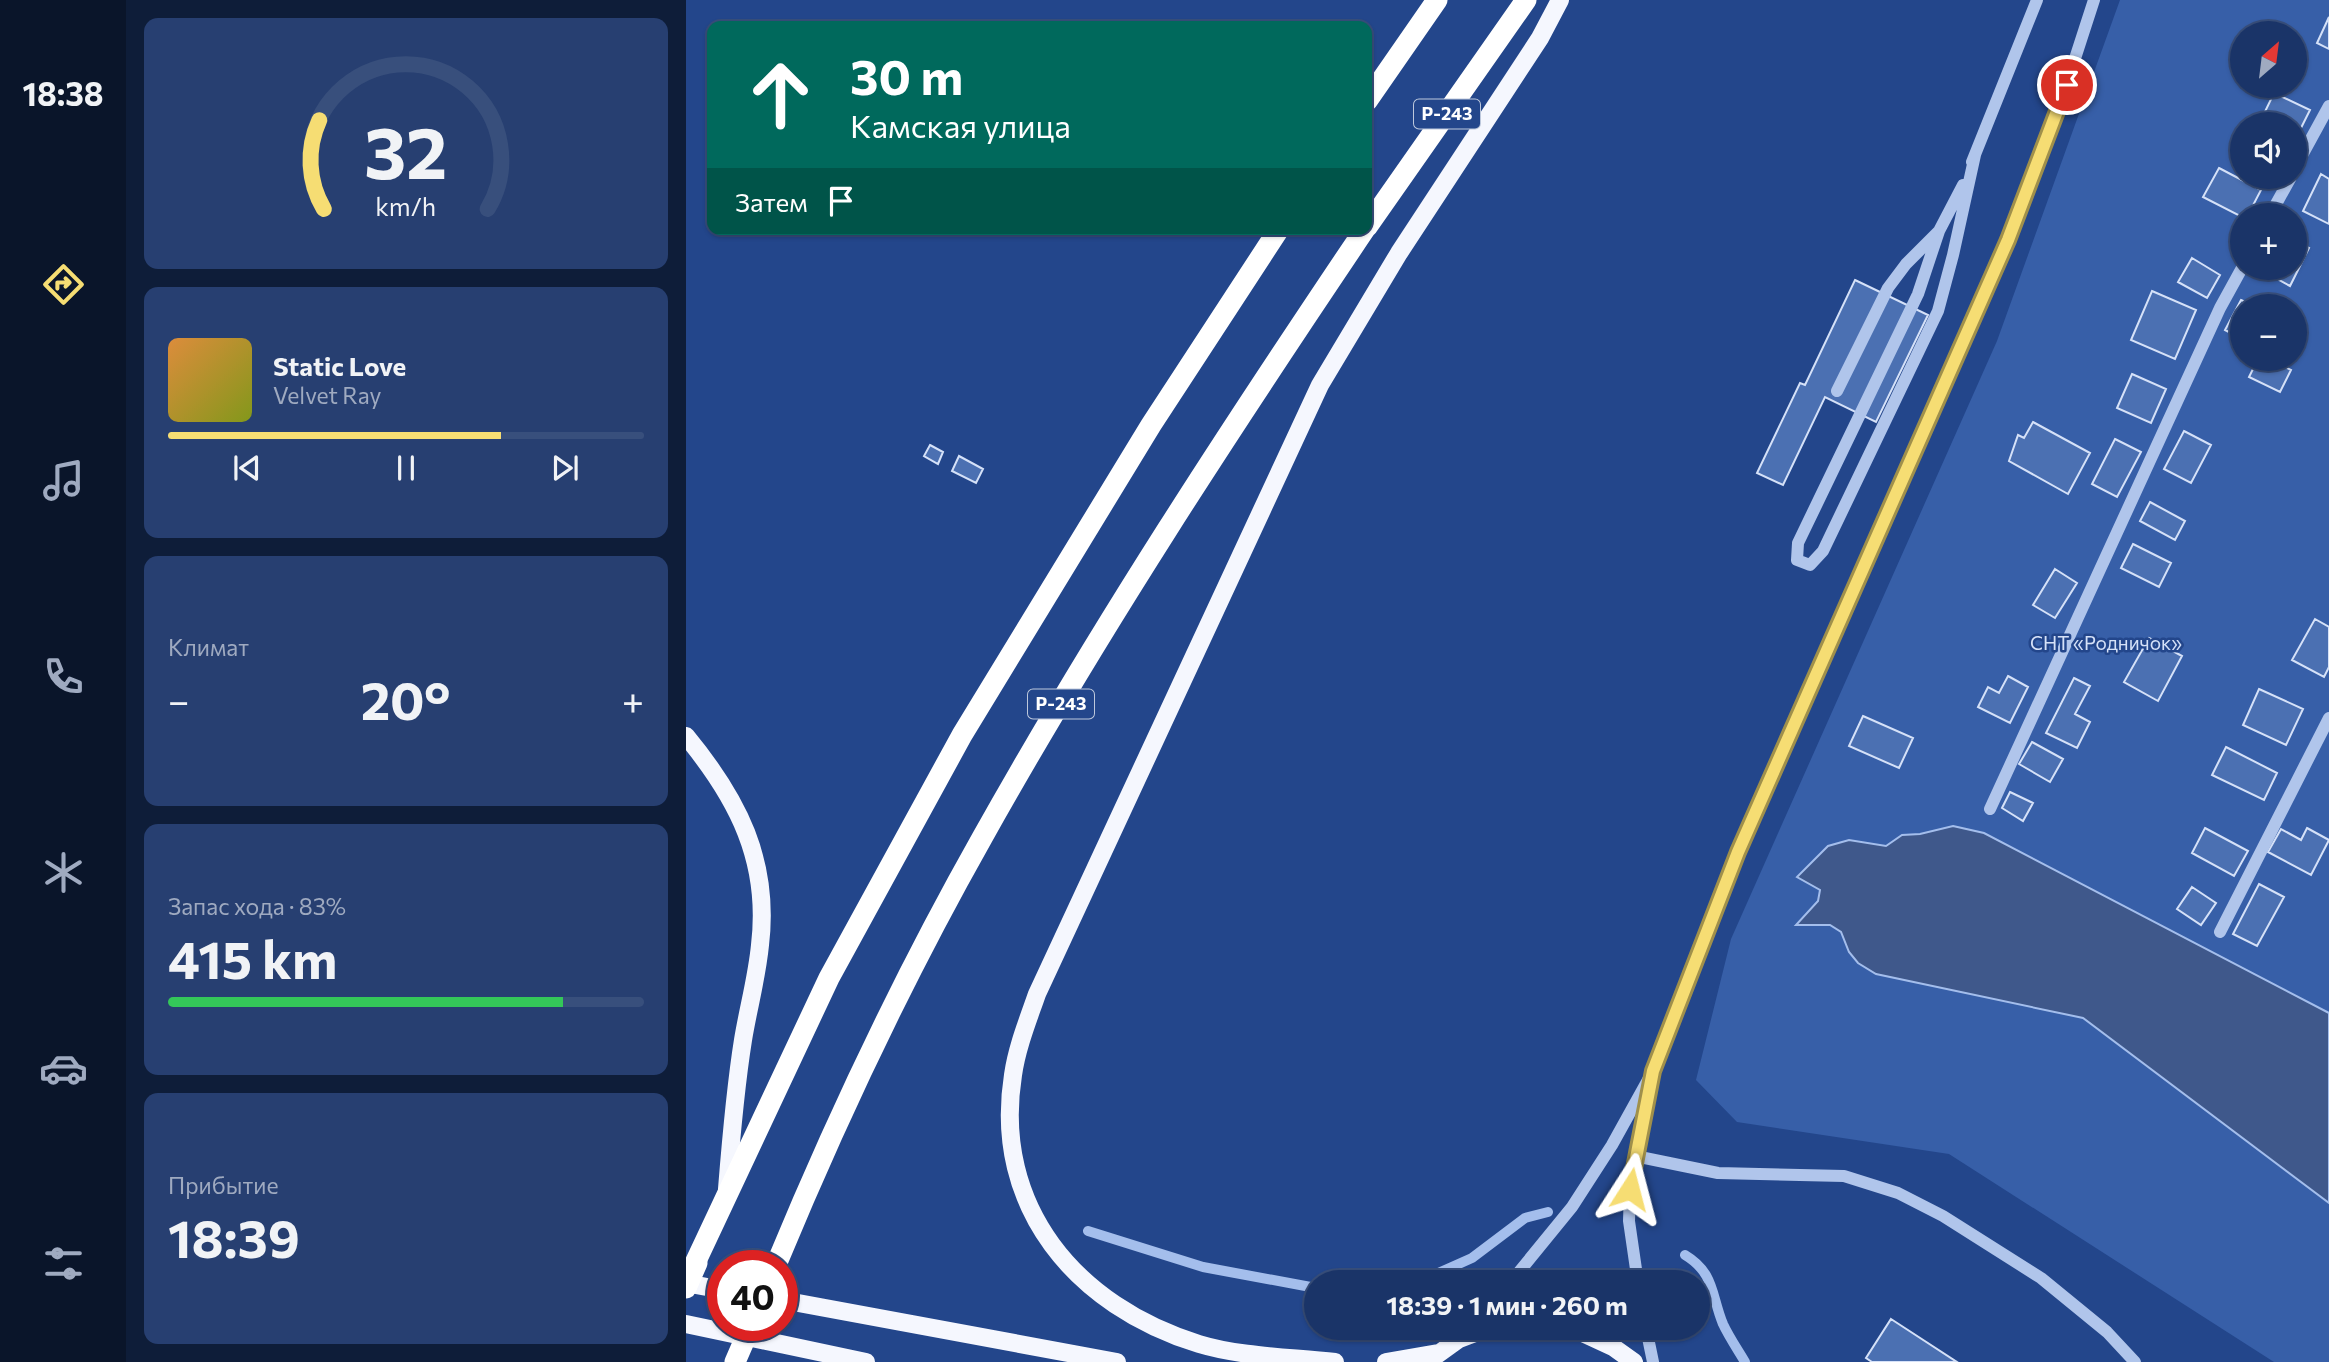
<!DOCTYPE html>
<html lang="ru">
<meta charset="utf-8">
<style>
:root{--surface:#1a3468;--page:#273f71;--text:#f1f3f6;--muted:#9faac0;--line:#384f7c;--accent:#f6dd73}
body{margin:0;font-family:Commissioner,sans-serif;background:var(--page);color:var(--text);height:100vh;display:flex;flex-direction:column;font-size:26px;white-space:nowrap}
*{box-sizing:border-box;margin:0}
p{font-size:23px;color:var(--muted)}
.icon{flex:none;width:38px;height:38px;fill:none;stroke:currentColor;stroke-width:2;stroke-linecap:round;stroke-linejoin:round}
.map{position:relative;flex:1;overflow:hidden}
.panel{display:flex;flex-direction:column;gap:18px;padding:18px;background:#0e1d39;width:560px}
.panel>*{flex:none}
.guide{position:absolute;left:21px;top:21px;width:665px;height:214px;border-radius:14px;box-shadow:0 2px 5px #0004,0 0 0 2px var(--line);background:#00695c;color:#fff;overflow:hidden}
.needle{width:46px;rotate:28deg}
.tools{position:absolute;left:1544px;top:21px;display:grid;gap:14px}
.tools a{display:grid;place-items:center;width:77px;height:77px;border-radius:50%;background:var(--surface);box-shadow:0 2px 5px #0004,0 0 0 2px var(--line);font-size:35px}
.speed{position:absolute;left:21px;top:1250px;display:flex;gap:14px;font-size:35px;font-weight:700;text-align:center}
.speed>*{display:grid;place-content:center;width:91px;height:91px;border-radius:50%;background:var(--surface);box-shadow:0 2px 5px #0004,0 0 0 2px var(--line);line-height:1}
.speed .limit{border:10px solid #d22;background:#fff;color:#111}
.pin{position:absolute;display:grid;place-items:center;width:60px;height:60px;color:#fff;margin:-30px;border:4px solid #fff;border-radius:50%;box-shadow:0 2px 7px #0007}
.me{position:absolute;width:77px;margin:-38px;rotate:9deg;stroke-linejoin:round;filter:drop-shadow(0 0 5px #0008)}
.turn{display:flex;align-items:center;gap:24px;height:147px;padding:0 28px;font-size:32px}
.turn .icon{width:91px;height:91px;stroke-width:2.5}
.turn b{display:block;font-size:49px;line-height:60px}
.then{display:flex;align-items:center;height:66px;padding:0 28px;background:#0003;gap:14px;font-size:26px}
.big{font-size:52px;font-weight:700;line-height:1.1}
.panel .tile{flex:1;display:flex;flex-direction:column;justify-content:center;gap:10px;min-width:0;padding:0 24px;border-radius:14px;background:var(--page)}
.panel .dial{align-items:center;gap:0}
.dial svg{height:182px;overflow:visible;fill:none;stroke:var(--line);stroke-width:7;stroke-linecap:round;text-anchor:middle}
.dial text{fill:var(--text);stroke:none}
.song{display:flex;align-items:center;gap:21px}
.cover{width:84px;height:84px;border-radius:10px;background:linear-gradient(135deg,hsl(30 70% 55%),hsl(70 70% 35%))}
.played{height:7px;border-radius:4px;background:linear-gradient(90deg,var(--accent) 70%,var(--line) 70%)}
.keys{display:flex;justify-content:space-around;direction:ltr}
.heat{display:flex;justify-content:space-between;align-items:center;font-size:38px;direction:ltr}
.charge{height:10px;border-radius:5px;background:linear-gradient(90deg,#34c759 83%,var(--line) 0)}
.trip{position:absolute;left:618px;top:1270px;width:406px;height:70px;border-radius:35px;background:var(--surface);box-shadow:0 2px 5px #0004,0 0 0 2px var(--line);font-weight:700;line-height:70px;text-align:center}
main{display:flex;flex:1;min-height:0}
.dock{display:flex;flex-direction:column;width:126px;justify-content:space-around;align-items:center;background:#0a152a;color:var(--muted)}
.dock .icon{width:49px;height:49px}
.dock .active{color:var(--accent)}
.dock b{font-size:32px;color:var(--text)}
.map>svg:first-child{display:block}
.green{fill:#375fa8;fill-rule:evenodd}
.water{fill:#3f588b;stroke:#a4beec;stroke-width:2}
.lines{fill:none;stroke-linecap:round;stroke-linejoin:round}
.stream{stroke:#a4beec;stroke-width:10}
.building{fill:#4b70b2;stroke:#d5e1f8;stroke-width:2}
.minor{stroke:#b0c5eb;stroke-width:12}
.major{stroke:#f5f7fe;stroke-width:18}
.highway{stroke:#fff;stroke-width:21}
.highway-bridge{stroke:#fff;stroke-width:21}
.route-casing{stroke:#a0904b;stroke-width:18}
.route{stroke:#f6dd73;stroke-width:12}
.labels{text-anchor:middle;stroke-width:5;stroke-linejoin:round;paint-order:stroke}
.shield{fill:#23468b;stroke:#bdc8dc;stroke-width:2}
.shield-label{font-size:18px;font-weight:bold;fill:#fff}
.park-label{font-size:19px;fill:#d5e1f8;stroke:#23468b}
</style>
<main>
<nav class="dock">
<b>18:38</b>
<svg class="icon active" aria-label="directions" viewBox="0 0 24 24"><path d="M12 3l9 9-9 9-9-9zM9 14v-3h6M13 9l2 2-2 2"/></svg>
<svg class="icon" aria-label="music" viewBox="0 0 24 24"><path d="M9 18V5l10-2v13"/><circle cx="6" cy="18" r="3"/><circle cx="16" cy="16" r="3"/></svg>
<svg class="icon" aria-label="phone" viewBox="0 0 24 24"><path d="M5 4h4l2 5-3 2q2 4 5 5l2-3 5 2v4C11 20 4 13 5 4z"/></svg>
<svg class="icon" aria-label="climate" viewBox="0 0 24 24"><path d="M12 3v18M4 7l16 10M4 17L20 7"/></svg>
<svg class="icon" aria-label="car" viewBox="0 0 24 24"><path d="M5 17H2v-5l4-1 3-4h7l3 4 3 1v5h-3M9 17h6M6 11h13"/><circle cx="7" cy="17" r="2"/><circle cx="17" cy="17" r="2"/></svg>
<svg class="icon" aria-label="filters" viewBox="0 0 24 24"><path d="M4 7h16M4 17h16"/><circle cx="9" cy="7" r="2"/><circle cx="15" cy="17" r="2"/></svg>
</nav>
<section class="panel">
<div class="tile dial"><svg viewBox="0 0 100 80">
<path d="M14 69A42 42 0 1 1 86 69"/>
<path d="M14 69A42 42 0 0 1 12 30" stroke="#f6dd73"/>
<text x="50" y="56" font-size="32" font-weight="700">32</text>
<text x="50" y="72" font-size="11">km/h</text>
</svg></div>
<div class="tile">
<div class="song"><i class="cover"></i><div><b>Static Love</b><p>Velvet Ray</p></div></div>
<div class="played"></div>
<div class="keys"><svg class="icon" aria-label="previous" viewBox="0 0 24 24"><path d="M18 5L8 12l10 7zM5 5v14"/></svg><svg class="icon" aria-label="pause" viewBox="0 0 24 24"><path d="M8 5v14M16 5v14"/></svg><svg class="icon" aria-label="next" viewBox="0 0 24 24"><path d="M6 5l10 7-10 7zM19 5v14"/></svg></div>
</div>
<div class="tile"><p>Климат</p>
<div class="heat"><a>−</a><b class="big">20°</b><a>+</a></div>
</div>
<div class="tile"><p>Запас хода · 83%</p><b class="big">415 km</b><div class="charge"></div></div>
<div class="tile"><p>Прибытие</p><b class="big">18:39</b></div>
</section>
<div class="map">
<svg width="1643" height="1362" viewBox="0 0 1643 1362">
<rect width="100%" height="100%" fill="#23468b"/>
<path class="green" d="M1434,0H1643V1013L1298,833L1267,826L1234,834L1216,835L1200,846C1169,843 1134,857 1111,877L1134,890L1132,901L1111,925H1144L1155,932L1164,952L1190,974L1397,1018L1643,1203V1362H1588L1263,1154L1051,1122L1010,1080L1045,939L1311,341ZM1556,33H1608V86H1556ZM1556,124H1608V177H1556ZM1556,215H1608V268H1556ZM1556,306H1608V359H1556Z"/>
<path class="water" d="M1267,826L1298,833L1643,1013V1203L1397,1018L1190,974L1172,963L1163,952L1155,932L1144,925H1110L1132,901L1134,890L1111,877L1142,846L1163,840L1200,846L1216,835L1234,834Z"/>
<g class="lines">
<path class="stream" d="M402,1231L517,1267L630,1288
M999,1255C1029,1273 1025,1295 1037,1324C1043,1337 1052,1350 1059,1362
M730,1283L786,1258L839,1218L862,1212"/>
</g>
<path class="building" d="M1643,17V49L1631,43Z
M1588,93L1624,110L1608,142V124H1573Z
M1533,168L1575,190L1562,215L1556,217L1517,197Z
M1635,174L1643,179V224L1617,211Z
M1608,240L1623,248L1604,286L1573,269L1608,268Z
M1506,258L1534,275L1521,298L1492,282Z
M1169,280L1242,315L1190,422L1139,397L1097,485L1071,473L1114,383L1119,385Z
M1466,291L1510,310L1489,359L1445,340Z
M1555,300L1568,306H1556V339L1539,330Z
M1572,359H1583L1605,370L1594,392L1563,377Z
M1446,374L1480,389L1465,423L1431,408Z
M1347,422L1404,453L1382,494L1323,461L1332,435L1338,438Z
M1498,431L1525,445L1505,483L1478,469Z
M1429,439L1455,452L1431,497L1406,484Z
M244,445L257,452L252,464L238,456Z
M273,456L297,469L290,483L266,471Z
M1464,502L1499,521L1489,540L1454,521Z
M1447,544L1485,563L1473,587L1435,568Z
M1369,569L1391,583L1369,618L1347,605Z
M1629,619L1643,627V667L1638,677L1606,660Z
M1463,638L1496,656L1472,701L1438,682Z
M1322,676L1342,687L1324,723L1292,707L1302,687L1313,693Z
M1388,678L1404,686L1389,714L1404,722L1391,748L1360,733Z
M1573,689L1617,709L1600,745L1557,725Z
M1177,716L1227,738L1213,768L1163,746Z
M1346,742L1377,759L1364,782L1333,764Z
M1540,747L1591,773L1578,800L1526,775Z
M1324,792L1347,803L1337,821L1316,808Z
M1519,828L1562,851L1548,876L1506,853Z
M1621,828L1643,840L1625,875L1582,852L1595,829L1615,840Z
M1573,884L1598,897L1571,946L1547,934Z
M1506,887L1530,903L1515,925L1491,909Z
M1205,1319L1271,1362H1186L1180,1358Z"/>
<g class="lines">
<path class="minor" d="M1286,162L1351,0
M1608,170L1643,106
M1584,215L1605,177
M1253,231L1232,294L1112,543L1111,560L1124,565L1137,551L1252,311L1267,255L1289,155
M1151,391L1202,288L1220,264L1253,231L1277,185
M1304,809L1534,308L1556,268
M1534,932L1643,718
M949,1156L1032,1173L1158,1176L1212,1193L1257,1216L1355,1278L1421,1332L1449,1362
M824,1283L886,1207L926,1145L967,1071L1082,782L1322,240L1372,111L1408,0
M952,1283L943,1221L944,1189L964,1085
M960,1328L967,1362"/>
<path class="major" d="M0,736C52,799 84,861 74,945C71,977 62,1009 57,1040C49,1090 45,1139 41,1189
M0,1283L37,1290
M96,1300L431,1362
M0,1324L180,1362
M886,1328L927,1347L948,1362
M649,1362C605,1357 556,1357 513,1344C390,1306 306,1207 327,1075C331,1047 342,1020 351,994L634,385L713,253L854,38L874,0
M700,1362L752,1353
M741,1362L773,1339L802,1328"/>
<path class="highway" d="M681,101L751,0
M681,227L840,0
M90,1265C150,1120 218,976 296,838C413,629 545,428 679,229
M2,1278L143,978L276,735L465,425L593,229"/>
<path class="highway-bridge" d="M0,1288L11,1263
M49,1362L65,1325"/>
</g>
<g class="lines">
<g class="route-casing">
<path id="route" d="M944,1189L967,1071L1052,852L1322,240L1381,85"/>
</g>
<use href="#route" class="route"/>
</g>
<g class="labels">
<g class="shield">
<rect x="728" y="99.5" width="66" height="29" rx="5"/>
<rect x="342" y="689.5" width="66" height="29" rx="5"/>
</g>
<g class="shield-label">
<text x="761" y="120">Р-243</text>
<text x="375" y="710">Р-243</text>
</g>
<g class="park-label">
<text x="1420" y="650">СНТ «Родничок»</text>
</g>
</g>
</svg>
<div class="tools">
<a><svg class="needle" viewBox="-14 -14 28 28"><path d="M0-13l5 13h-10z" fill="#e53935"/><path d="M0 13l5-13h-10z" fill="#9faac0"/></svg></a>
<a><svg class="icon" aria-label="sound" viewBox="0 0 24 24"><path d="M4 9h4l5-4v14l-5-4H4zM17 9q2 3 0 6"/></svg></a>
<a>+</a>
<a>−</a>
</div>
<div class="speed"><div class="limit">40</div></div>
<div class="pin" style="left:1381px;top:85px;background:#d93025"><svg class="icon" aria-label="arrive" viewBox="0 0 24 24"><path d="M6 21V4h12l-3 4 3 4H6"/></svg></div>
<svg class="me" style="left:944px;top:1189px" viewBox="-20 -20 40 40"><path d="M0-17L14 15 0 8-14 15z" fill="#f6dd73" stroke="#fff" stroke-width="4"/></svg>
<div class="trip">18:39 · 1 мин · 260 m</div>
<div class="guide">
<div class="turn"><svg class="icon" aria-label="ahead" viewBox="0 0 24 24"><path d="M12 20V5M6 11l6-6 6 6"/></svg><div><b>30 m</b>Камская улица</div></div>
<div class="then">Затем<svg class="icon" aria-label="arrive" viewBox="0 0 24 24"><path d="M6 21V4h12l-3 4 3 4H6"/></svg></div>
</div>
</div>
</main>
